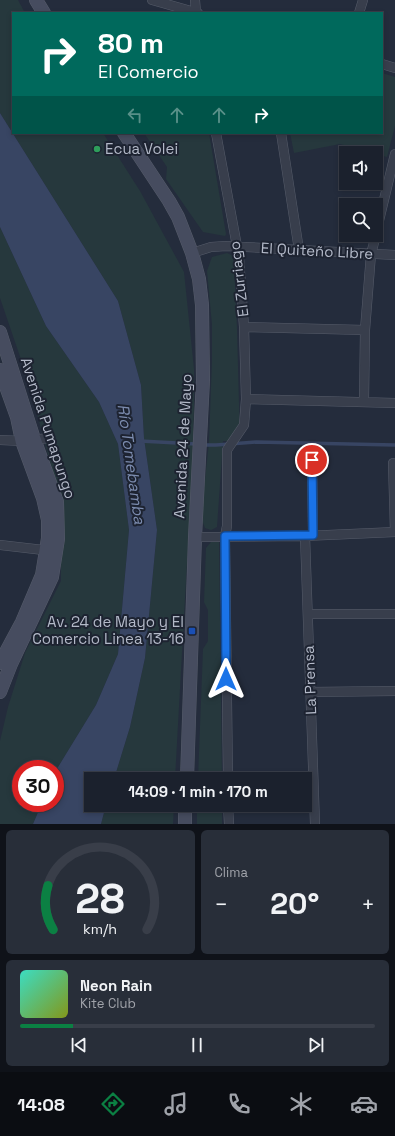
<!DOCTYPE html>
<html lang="es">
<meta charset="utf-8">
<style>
:root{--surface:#1b212d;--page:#282e39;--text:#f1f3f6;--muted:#a0a3aa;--line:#393e49;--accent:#0b8043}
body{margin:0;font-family:"Space Grotesk",sans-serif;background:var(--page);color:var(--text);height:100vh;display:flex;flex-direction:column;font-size:15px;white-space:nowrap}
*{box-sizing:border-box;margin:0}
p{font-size:13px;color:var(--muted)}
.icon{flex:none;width:22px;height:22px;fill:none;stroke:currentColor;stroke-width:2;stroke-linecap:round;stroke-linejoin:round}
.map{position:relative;height:824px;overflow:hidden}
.details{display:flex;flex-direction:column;gap:6px;padding:6px;background:#0f1219;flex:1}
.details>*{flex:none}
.hud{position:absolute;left:12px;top:12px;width:371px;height:122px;border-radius:0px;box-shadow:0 2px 6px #0003,0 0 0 1px var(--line);background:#00695c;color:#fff;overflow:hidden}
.tools{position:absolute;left:339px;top:146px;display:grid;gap:8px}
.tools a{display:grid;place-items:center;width:44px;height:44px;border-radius:0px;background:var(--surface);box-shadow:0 2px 6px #0003,0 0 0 1px var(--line);font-size:20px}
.speed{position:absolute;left:12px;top:760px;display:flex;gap:8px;font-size:20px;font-weight:700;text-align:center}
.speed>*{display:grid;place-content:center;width:52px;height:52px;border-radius:50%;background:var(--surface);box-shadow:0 2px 6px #0003,0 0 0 1px var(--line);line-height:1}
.speed .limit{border:6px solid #d22;background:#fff;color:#111}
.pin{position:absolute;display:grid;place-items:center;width:34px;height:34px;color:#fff;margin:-17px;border:2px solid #fff;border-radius:50%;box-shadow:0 1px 4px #0007}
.me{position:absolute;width:44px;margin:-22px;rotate:0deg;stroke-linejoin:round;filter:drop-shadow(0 0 3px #0008)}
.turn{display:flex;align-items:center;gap:14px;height:84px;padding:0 20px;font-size:18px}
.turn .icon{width:52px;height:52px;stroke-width:2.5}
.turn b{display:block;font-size:28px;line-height:34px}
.lanes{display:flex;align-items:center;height:38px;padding:0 20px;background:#0003;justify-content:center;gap:20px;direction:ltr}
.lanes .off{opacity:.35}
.big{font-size:30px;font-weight:700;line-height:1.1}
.details .widget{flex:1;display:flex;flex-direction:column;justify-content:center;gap:6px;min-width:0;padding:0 14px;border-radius:6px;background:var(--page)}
.details .dial{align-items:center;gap:0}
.dial svg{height:104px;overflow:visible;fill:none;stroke:var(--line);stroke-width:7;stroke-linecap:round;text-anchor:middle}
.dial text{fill:var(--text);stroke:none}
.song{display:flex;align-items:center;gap:12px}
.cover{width:48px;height:48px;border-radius:6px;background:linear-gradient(135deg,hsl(170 70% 55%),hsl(70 70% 35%))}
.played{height:4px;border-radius:2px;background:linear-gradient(90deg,var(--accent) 15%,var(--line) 15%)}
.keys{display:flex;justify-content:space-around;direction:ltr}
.heat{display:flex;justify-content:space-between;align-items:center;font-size:22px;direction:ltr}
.details .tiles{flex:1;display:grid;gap:6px;grid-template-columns:1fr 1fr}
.widget:last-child{grid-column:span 2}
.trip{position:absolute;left:84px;top:772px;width:228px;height:40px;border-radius:0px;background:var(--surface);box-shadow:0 2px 6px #0003,0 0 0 1px var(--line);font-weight:700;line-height:40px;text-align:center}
.tab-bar{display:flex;height:64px;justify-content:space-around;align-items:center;background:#0b0d12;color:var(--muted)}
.tab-bar .icon{width:28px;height:28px}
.tab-bar .active{color:var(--accent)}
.tab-bar b{font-size:18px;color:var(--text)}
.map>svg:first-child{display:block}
.green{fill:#26383d}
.water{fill:#384563}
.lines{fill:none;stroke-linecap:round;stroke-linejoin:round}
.stream{stroke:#384563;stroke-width:3.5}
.street-casing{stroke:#565c6a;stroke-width:10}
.secondary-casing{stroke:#565c6a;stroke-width:14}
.street{stroke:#383e4c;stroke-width:9}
.secondary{stroke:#464c5f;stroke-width:13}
.route-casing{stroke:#114b97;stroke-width:10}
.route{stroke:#1a73e8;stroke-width:7}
.leisure-dot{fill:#2e9e5b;stroke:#1d2331;stroke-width:1.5}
.transit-dot{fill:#1a4fb4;stroke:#1d2331;stroke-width:1.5}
.labels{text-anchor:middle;stroke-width:4;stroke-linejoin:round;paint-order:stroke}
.poi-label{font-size:15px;fill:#b3b9c8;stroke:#1d2331;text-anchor:start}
.street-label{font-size:15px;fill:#b3b9c8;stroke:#1d2331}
.water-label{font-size:16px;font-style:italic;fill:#7c8caf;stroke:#1d2331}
</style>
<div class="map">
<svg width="395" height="824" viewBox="0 0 395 824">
<rect width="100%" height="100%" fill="#242c3c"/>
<path class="green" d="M0,0H18L25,13H13V133H103L140,191L184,272L194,369V407L192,472L175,779H114L130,727L145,658L157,530L144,438L141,385L118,301L0,113Z
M382,73L395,77V126L387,157L340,144L294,153L290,133H382Z
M144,133H209L226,234L225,236L203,232L166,179L167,167Z
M0,227L46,326L99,402L118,444L129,530L118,654L96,705L55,772V769H21V803H42L33,824H0V741L8,707L25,653L61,581V502L27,377L0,298Z
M227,253L233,256L234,264L237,329L240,441H223L217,527L211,530L205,528L201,517L209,442L212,360V325L207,271L212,257Z
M211,542H219L222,779H198L203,649L208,641V610L204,602L206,548Z
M106,805H174L173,824H101Z
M197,805H222V824H197Z"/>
<path class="water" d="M0,113L118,301L141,385L144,438L157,530L145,658L130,727L114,779H91V805H106L101,824H33L42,803H55V772L96,705L118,654L129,530L118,444L99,402L46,326L0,227Z"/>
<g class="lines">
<path class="stream" d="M140,441L196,444
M202,445H216L256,442L395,445"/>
<g class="street-casing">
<path id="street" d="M152,0L198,13
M195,0L196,13
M359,13L363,0
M382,64L395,68
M216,133L239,257L244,327L246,399L244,425L227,450V526L225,536L228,779
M281,133L299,250
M376,233L395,154
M192,253L211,247L226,246L395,255
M244,327L365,330
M246,399L395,403
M364,402L365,330L371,254L376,235
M0,440L22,441L49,438
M312,460L313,535
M393,463L395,532
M305,536L315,824
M195,537L305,536L395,532
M0,545L52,551
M308,614H395
M310,692L395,691
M228,805L229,824"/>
</g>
<g class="secondary-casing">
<path id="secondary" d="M36,0L44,13
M124,133L169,201L178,217L192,253L199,279L202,305L203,380L195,537L187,779
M0,332L34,439L57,502L58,539L52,577L11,664L0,692
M0,370L17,417L22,441L43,498L48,520V538L42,575L22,622L0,663
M185,824V805"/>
</g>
<use href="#street" class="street"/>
<use href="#secondary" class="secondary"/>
</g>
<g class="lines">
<g class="route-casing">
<path id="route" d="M226,679L225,536L313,535L312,460"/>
</g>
<use href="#route" class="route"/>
</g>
<circle class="leisure-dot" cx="97" cy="149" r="4"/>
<rect class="transit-dot" x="188" y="627" width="8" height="8" rx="2"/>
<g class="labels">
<g class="poi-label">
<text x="105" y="154">Ecua Volei</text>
<text x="184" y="627" text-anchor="end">Av. 24 de Mayo y El<tspan x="184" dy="17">Comercio Linea 13-16</tspan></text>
</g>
<g class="street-label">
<text transform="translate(317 251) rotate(3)" y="5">El Quiteño Libre</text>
<text transform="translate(239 279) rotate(-97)" y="5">El Zurriago</text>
<text transform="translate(48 428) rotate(72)" y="5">Avenida Pumapungo</text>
<text transform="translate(183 446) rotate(-87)" y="5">Avenida 24 de Mayo</text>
<text transform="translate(310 680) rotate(-92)" y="5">La Prensa</text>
</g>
<g class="water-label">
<text transform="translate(132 464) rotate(82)" y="6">Río Tomebamba</text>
</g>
</g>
</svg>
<div class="tools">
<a><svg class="icon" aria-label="sound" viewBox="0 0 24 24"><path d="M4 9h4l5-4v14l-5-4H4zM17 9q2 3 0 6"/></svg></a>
<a><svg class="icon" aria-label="search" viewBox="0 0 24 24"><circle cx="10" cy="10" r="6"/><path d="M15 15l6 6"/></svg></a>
</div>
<div class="speed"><div class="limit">30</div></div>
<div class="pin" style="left:312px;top:460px;background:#d93025"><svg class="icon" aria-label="arrive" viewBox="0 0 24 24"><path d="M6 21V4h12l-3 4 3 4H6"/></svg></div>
<svg class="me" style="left:226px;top:679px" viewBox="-20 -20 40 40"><path d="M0-17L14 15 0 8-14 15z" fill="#1a73e8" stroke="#fff" stroke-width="4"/></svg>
<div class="trip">14:09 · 1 min · 170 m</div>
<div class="hud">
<div class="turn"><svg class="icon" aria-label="right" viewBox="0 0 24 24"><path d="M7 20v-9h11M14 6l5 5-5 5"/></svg><div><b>80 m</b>El Comercio</div></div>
<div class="lanes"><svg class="icon off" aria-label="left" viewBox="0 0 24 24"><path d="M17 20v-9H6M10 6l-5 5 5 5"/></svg><svg class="icon off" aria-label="ahead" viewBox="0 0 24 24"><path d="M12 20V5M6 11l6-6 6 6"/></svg><svg class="icon off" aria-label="ahead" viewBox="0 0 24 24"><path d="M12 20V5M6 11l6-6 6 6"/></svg><svg class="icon" aria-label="right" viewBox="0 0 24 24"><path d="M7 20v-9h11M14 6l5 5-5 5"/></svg></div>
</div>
</div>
<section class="details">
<div class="tiles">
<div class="widget dial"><svg viewBox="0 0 100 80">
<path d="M14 69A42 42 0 1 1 86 69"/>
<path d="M14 69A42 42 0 0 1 10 35" stroke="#0b8043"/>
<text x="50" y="56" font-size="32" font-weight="700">28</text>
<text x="50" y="72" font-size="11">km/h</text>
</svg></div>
<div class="widget"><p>Clima</p>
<div class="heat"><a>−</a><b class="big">20°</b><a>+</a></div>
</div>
<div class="widget">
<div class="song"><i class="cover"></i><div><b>Neon Rain</b><p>Kite Club</p></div></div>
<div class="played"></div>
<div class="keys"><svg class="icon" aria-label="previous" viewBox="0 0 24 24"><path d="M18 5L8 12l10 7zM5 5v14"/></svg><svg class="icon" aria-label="pause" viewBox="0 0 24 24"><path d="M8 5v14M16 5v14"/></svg><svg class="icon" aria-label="next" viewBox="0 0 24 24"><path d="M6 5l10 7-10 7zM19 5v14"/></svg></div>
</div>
</div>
</section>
<nav class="tab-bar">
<b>14:08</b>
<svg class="icon active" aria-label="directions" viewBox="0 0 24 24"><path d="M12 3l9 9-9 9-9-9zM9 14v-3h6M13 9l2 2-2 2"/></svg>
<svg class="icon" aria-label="music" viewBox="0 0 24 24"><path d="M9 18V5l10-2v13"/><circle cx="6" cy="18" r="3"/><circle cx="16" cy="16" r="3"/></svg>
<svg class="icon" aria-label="phone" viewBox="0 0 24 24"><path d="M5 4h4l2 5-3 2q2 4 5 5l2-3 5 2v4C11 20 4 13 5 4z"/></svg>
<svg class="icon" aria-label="climate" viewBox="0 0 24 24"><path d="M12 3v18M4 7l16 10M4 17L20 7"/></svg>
<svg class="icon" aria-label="car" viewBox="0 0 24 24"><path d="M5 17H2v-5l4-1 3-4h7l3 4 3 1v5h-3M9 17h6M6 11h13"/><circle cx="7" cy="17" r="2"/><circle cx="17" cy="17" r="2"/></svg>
</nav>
